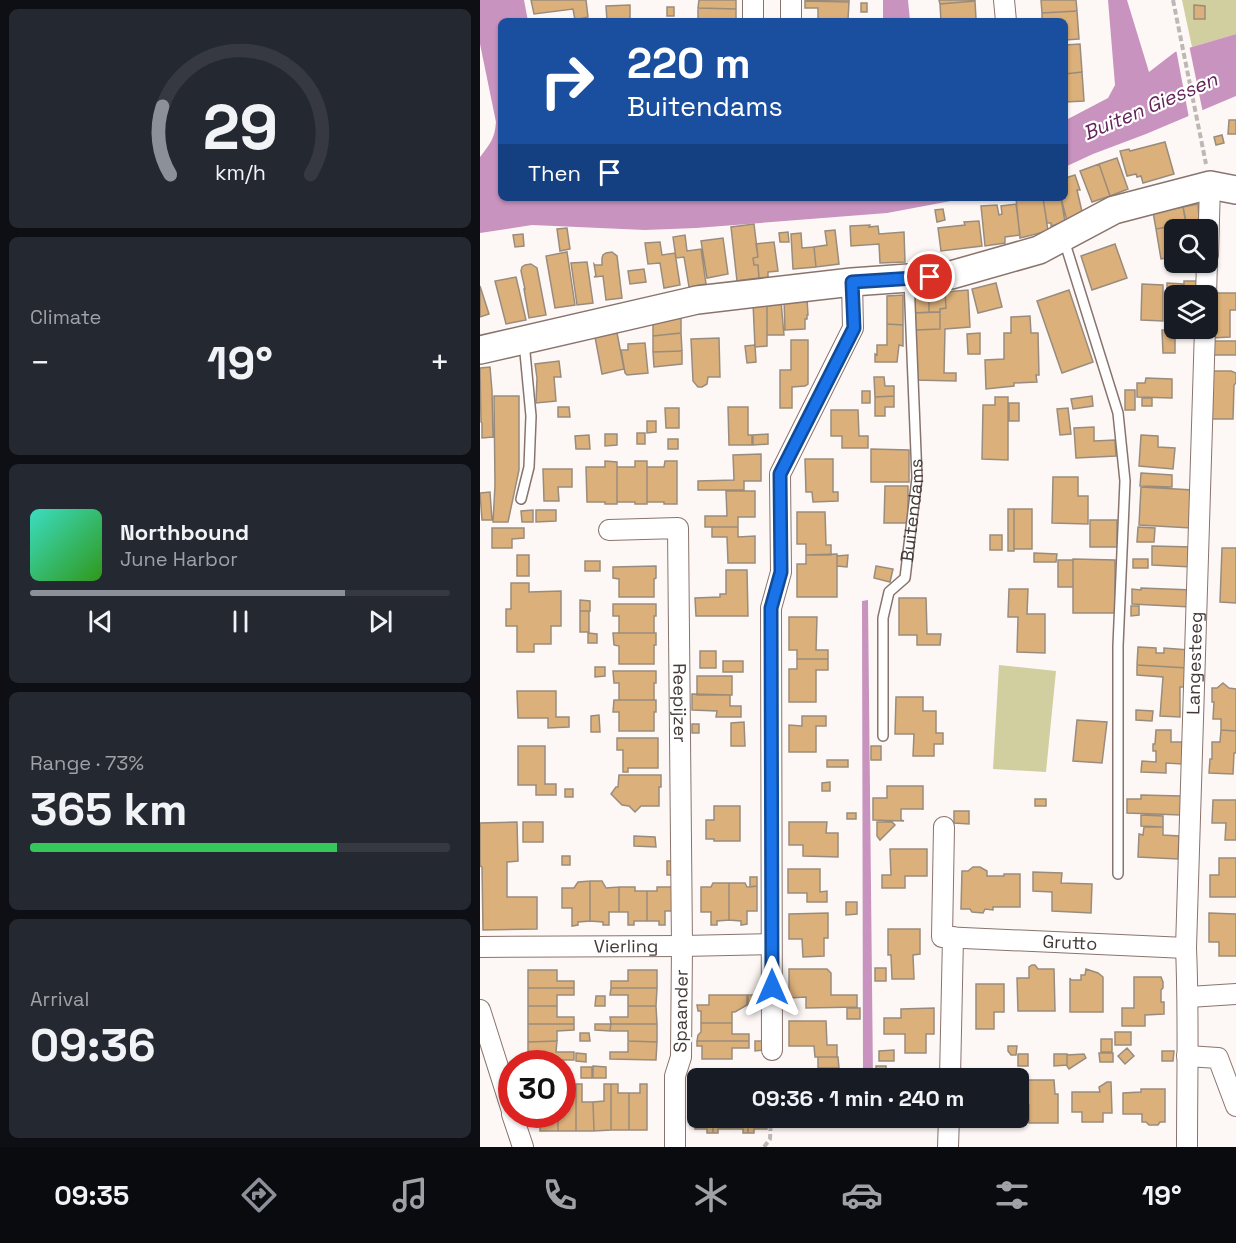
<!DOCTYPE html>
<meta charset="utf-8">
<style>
:root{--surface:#171b24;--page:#242831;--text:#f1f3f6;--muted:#9ea1a6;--line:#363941;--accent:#8c9099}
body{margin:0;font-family:"Space Grotesk",sans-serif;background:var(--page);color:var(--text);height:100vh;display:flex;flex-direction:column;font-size:22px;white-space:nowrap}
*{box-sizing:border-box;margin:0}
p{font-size:20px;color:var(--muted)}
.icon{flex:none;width:33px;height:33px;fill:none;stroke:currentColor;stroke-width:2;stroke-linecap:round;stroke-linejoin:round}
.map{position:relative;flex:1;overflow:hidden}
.sheet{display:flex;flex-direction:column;gap:9px;padding:9px;background:#0d0f14;width:480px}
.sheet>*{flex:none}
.banner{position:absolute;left:18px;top:18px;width:570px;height:183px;border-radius:9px;box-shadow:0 2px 4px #0004;background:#1a4fa0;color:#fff;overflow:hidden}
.buttons{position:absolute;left:684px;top:219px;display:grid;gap:12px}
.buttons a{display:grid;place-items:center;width:54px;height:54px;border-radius:9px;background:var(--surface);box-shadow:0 2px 4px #0004;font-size:30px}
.speed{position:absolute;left:18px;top:1050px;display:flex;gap:12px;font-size:30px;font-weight:700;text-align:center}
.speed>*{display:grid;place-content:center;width:78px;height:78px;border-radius:50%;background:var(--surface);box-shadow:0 2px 4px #0004;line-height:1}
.speed .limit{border:9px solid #d22;background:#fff;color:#111}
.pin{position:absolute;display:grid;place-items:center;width:51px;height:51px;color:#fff;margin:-26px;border:3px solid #fff;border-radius:50%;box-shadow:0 2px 6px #0007}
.me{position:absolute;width:66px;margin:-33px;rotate:0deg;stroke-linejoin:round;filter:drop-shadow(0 0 4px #0008)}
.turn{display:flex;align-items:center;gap:21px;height:126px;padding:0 30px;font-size:27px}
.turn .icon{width:78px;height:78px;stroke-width:2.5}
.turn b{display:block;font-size:42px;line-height:51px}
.then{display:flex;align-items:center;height:57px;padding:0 30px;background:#0003;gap:12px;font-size:22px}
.big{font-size:45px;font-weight:700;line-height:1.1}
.sheet .card{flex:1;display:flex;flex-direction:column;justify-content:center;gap:9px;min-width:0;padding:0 21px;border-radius:9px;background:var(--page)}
.sheet .dial{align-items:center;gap:0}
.dial svg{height:156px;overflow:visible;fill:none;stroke:var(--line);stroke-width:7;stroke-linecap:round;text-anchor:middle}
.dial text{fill:var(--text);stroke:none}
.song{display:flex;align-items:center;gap:18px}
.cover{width:72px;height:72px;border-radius:9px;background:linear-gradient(135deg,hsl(170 70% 55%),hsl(110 70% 35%))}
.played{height:6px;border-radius:3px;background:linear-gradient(90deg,var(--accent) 75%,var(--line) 75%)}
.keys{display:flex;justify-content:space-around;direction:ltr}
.heat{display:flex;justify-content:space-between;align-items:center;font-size:33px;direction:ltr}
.charge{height:9px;border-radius:4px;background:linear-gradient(90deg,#34c759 73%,var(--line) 0)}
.trip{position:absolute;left:207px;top:1068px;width:342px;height:60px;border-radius:9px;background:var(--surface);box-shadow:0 2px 4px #0004;font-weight:700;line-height:60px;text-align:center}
.dock{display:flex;height:96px;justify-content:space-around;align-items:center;background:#090b0e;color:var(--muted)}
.dock .icon{width:42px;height:42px}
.dock .active{color:var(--accent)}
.dock b{font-size:27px;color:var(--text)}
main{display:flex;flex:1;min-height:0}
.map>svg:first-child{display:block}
.green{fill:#d1ce9f}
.water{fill:#c993bf}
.pier{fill:#fdf8f6}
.building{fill:#dcb07a;stroke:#9a8c7c;stroke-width:1.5}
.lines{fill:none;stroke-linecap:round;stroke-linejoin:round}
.lane-casing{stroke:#89746d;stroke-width:12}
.street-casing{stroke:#89746d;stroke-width:22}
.secondary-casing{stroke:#89746d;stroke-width:30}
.path{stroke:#beb7b5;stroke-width:4;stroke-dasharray:6 3;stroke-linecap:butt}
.lane{stroke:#fff;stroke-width:9}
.street{stroke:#fff;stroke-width:20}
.secondary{stroke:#fff;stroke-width:27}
.route-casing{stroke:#114b97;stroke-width:15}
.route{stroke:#1a73e8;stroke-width:10}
.labels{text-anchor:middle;stroke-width:4.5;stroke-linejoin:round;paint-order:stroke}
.street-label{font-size:18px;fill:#433a37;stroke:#fff}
.water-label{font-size:20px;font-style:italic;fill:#63245b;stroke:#fff}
</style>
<main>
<section class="sheet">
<div class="card dial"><svg viewBox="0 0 100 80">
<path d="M14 69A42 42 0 1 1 86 69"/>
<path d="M14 69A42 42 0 0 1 10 34" stroke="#8c9099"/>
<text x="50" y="56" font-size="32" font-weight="700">29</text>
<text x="50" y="72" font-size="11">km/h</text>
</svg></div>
<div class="card"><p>Climate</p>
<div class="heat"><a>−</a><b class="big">19°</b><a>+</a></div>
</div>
<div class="card">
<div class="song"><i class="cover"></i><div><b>Northbound</b><p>June Harbor</p></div></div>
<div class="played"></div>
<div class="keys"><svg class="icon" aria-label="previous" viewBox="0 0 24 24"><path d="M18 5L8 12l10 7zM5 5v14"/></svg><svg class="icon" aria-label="pause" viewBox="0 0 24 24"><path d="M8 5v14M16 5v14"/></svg><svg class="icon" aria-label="next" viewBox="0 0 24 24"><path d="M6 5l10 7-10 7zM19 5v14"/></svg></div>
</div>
<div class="card"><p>Range · 73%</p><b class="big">365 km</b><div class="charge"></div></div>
<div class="card"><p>Arrival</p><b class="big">09:36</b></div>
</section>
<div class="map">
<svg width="756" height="1147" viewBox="0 0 756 1147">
<rect width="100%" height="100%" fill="#fdf8f6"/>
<path class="green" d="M702,0H756V34L712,47Z
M519,665L576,671L566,772L513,769Z"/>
<path class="water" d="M0,0H44L48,21H21V198H487L407,213L216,228L165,230L52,225L0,233V157C10,144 15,138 16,122L0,44Z
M403,0H428L430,21H403Z
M628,0H647L669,72L695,52L756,34V96L666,134L613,154L585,167V118L586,120L628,98L635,85Z
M388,600L393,1078H383L382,601Z"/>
<path class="pier" d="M709,45L723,113L709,118L696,49Z"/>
<path class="building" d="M51,0H106L108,17L95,20L93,9L54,14Z
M219,0H256V9L218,8Z
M325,0H369V2L325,1Z
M459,0H495V1L460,4Z
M561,0H596L597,11L562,13Z
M325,1L369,2L368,20H338V8H325Z
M495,1L496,19L489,21H461L460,4Z
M381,3H387V12H381Z
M150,5V20L127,21L126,6Z
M714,5L725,6V19H714Z
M187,7H194V16H187Z
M218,8L256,9V21H218Z
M597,11L599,39L585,40V21H562V13Z
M600,44L602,72L585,74V45Z
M602,72L604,101L585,102V74Z
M749,120H756V134H748Z
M742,135L744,143L736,145L734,137Z
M685,142L694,174L663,183L661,176L657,177L656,174L647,176L640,151L649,149L650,151Z
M637,158L648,189L630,196L619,164Z
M619,164L630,196L612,202L600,171Z
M595,175L600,190H597L603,216L587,221L581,198H585V178Z
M536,198H563L568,231L540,238Z
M563,198H581L585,222L571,226V223H567Z
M536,204L540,235L525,237V243L505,246L501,206L517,205L519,215L522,214L521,206Z
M718,204L720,230H708L703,207Z
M703,207L706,224L676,229L673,212Z
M463,209L465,220L457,222L455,210Z
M499,221L502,246L461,251L458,228L485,225L484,222Z
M707,223L708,230H694V262V257L681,259L676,229Z
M274,224L278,257L273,258L274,265H278L279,278L257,281L251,227Z
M390,225L389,227L398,226L399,234L424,232L425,262L400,263L399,244L371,246L370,226Z
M87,228L90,249L80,251L77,229Z
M355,230L359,264L336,267L334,247L347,245L345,231Z
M308,232L309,242H300L299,233Z
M321,233L322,248L334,247L336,267L313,269L311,234Z
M43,234L44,246L35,247L33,235Z
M205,235L207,251L221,249L226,284L209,287L204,257L196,258L193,237Z
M243,238L248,274L227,278L221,241Z
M180,242L182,255L195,253L200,285L184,288L180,263L168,264L165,243Z
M294,242L298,271L288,272V277L279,278L278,265H274L273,258L278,257L276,244Z
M635,244L647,278L612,290L601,256Z
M87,252L95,305L75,308L66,256Z
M132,252L137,256L142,298L126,300L123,276L114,277L116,276L114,264L115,265H122V258L123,255L126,253Z
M107,262L113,303L97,305L91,263Z
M695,262H704L706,269L696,270Z
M51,264L57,268L66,315L49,318L44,289H45L41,271L42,267L45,265Z
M164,269L166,282L150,284L148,271Z
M36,277L46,320L26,324L15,281Z
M704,281H720V296H704Z
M516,283L522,307L498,313L492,289Z
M687,283L703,284V296H687Z
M662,284L683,285V321L661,320Z
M0,286L9,314L0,317Z
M488,290L490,327L465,329L464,373H476V381L434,380L435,330L460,329V309L466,308L465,292Z
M589,290L613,362L582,373L557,301Z
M465,292L466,308L460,309V312H449V293Z
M449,293V312L435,313V294Z
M732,293H756V310H750V337L732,338Z
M423,295V325L407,324V296Z
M327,298L328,315H327V319H325V329L305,330L304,300Z
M287,301H301L304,335H287Z
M273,303H287V346L275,347Z
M460,312V329L435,330V313Z
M201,316V333L173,336V320Z
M550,316L551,333H558L559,375H556L557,382L534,383V386L506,389L505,360L524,359V333H531V317Z
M407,324L423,325V346L419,345L417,362H395V354L397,355V345H407Z
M682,330H695V353H683Z
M137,333L144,369L122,374L115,337Z
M201,333L202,351L173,352V336Z
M500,333V354H488L487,334Z
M239,338L240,377H228L227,384L222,387H218L213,381L211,339Z
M311,340H328V384L325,386L312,387V408H300V370H311Z
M732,341H756V355H732Z
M165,343L168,373L147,375L145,373L141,350H148V344Z
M275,345L276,362L267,363L265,346Z
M202,351V364L174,367L173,352Z
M79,361L81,377H74L76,401L56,403L57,378L55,364Z
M10,367L12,391L13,437L2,438V423L1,422L0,368Z
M733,371H751L756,373V383L754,385L753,419H732Z
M394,377H404L405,386H414V396L395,397Z
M666,378L692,379V398L657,397V383H665Z
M645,390H655V410H645Z
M382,391H390V403H382Z
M14,396H39V470L28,522H13L15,485Z
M414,396V407H405V416H395V397Z
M612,396L613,406L593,409L591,399Z
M515,397H528V460L502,459L503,405H515Z
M662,398H672V406H662Z
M529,403H539V421H529Z
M78,407H89L90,417H78Z
M248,407H268V435H272V445H249Z
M185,408H199V428H186Z
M588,408L591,434L580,435L577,409Z
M351,410H378L379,436H388V448H362V436H351Z
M167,421H176V432L167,433Z
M614,427V441L635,440L636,456L596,458L594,428Z
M157,433H165V444H157Z
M125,434H137V445L125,446Z
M288,434V444L273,445V435Z
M109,435L110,449H96L95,436Z
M661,435L678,436V447L695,448L693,469L659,466Z
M188,439H198V449H188Z
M391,449L429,450V482H391Z
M281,454V481H264V490H218V481L254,480L253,455Z
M325,459H353V492H358V501L333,502L332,492H326Z
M125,461L137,462V504H125V502H107L106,467H125Z
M155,461H167V504H155V502H137V467H155Z
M185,461H197V504H184V502H167V467H184Z
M63,469H92V487H78L79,501H64Z
M661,473L692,475V487L660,486Z
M573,477H598V496H608V524L572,523Z
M405,486H428V523H404Z
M661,487L713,490L711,528L659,525Z
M246,491H275V517H258V527H225V516H247Z
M10,492L12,520H2L0,493Z
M528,509H534V551H528Z
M534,509H552V549H534Z
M53,510V522H42L41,511Z
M56,510H76V521L56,522Z
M317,512H345L346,545H351V555H326V544H317Z
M610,520H637V547H610Z
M232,527H258V537L275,536V563H248L247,537H232Z
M658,527L675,528L674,542H657Z
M12,528H44V538L32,539V548H12Z
M510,535H522V550H510Z
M672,546L713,547L712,567L672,565Z
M742,548H756V603L740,602Z
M554,553L577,554L576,562H554Z
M357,554V597H317V564H326V555Z
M37,555H49V576H37Z
M368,555L367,567L357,566V556Z
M593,559L635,560V613H593Z
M653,559H668V568H653Z
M578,560H593V587H578Z
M105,561H120V571H105Z
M176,566V578L174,579V597H139V579L133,578V567Z
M396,566L413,569L410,582L394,578Z
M246,570H267L268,616H216L215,598L240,597V594H246Z
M31,583H49V592L81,591V626H71V644H54V652H37V626H26V609H31Z
M661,588L712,590L711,607L652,604V589L661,590Z
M529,589H548L547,614H565V653L537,652L538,617H528Z
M419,598H446L447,634H461L460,645H437V635H419Z
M100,600L110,601V611H100Z
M133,604H176V616H174V633H139V616H133Z
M651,606H659V615L651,616Z
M100,611H109V632H100Z
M309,617H337L336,650H348V659H317V650H309Z
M108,633L117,634V643H108Z
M133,633H176V645H174V664H139V646L134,645Z
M658,647L676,648V653H684V648L709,650L708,668L657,665Z
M220,651H236V668H220Z
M317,659H348V670H336V702H309V669H317Z
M243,661H263V672H243Z
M657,665L708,668L707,687H700V717L680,716L683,677L657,675Z
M115,667H125V676L115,677Z
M133,671H176V683H174V700H139V683H134Z
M217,676H252V695H217Z
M743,683L749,688L756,689V731L741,730V719H733L734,702H732V688H737Z
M37,691H76V717H89V727L68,728V718H38Z
M212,694L250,695V706H261V717H236L237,711L212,710Z
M416,697H443V711H456V733H463V744H454V756H433L434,734H415Z
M134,700H176V712H174V731H139V712H133Z
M656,710L673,711L672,721L656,720Z
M119,715L120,732H111V716Z
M322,716H346V726H336V752H309V725L322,726Z
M597,720L627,722L622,763L593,761Z
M264,722L265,746H251V723Z
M212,724H219V733H212Z
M676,730H691V742H702V764L686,763V773L661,772L662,761L676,762V751H673V744H675Z
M741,730L756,731V753H754L753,774L729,773L730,759H732V742H740Z
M137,738H178V768H148V772H143V750H137Z
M38,746H65V784H76V795H56V785H38Z
M391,746H401V760H391Z
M347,760H368V767H347Z
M139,775H181V787H179V806H161L155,812L149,806L142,805L131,794L136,787H138Z
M350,782V791H342V783Z
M407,786H443V810V809H421V820L424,821L393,820V798H407Z
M85,789H93V797H85Z
M661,795L701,796V815L647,813V799H661Z
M555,799H566V806H555Z
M733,800H756V840H745L746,823H732Z
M234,806H260V841H234V839H226V820H234Z
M474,811H489V824L474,823Z
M367,813H376V819H367Z
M661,815L683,816V827L661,826Z
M37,822L38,861L27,862V897H57V929L3,930L2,867L0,866V823Z
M43,822H63V842H43Z
M309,822H347L346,833H358V857L323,856V845H309Z
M397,822H412L415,825L400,840L397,836Z
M664,827H683V835L699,836L698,859L658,857L659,834L663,835Z
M154,836L175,837L176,847L154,846Z
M410,849H447V876H425V888H402V875H411Z
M82,856H90V865H82Z
M739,858H756V897H730V875H739Z
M187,861H194V875H187Z
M493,867H500L507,871V876H524V874H540V907H513V910L505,909L503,913L492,912L490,909H481L482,871H488Z
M308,869H340V892L347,891V902H327V893H308Z
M553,872L582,873L581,883L612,884L611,913L572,911V892L553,891Z
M270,877H277V886L270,887Z
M110,881H122L126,888L139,887V912H129V925H123V922L110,921Z
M110,881V921L98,922V925L92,926V908H82V888H94L98,882Z
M233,883H249V920L237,921V925H231V912H221V887H231Z
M249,883H265L267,887L277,886V911H267V924L261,925V921L249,920Z
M139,887H155V891H167V921H154V925H148V912H139Z
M177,887H195V911H185V925H179V921H167V891H177Z
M366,902H377V914L366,915Z
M348,913V938H344V956L323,957L322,939H309V914Z
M729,913L756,914V956H739V942H729Z
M408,929H440V954L433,955L434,979H412L411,955H408Z
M552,965H555L558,969H574L575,1011H538L537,978H549V967Z
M395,968H406V981H395Z
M309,969H347L351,973V995H377V1007L326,1008V997L309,998Z
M606,969L618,973L623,977V1012H590V978L591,980H601V975H605Z
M48,970H77V981H94V988H48Z
M148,970H177V988H131V981H148Z
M654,977H681L683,982V988L681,990V1002H684V1014L665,1015V1026H642V1008H654Z
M496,984H524V1012H514V1029H496Z
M48,988H94V995H77V1006H48Z
M131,988H177L176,1006H148V995H130Z
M229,995H267V1005L255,1012H252V1023H221V1011H218L217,1005H229Z
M268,995H277V1005H268Z
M116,996H125V1006H115Z
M48,1006H77V1017H94V1024H48Z
M148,1006H176L177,1024H131L130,1017H148Z
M367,1008H380V1019H367Z
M454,1008V1034H446V1053H425V1034H404V1018H421V1009Z
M309,1021H346L347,1045H357V1057H335L334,1046H309Z
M221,1023H252V1034H269V1041H217L218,1035L221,1032Z
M48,1024H94V1030L77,1031V1041L48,1042Z
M115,1024H131L130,1031L115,1030Z
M131,1024H177V1042L148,1041V1031H130Z
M635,1032H651V1045H635Z
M100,1033H109L110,1041H100Z
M621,1039H632V1052H621Z
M77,1041L76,1052H94V1060H48V1042Z
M148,1041L177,1042L176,1060L130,1059V1052H148Z
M217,1041H269V1048H252V1059H222V1046H217Z
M275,1041H285V1050L275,1051Z
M528,1046H537L536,1055H531L528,1051Z
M647,1048L654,1056L645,1064L638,1056Z
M414,1050V1061H399V1051Z
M682,1051H694L693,1061H682Z
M96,1053L106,1054V1062L96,1061Z
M619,1053H633V1062H620Z
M538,1054H548V1066H538Z
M574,1054H587V1065L574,1066Z
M604,1054L606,1058L589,1069L587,1066V1055Z
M338,1057H358L359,1068H338Z
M113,1066L126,1067V1078H113Z
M396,1066H406V1075H396Z
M101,1067H112V1078H101Z
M540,1080H574L575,1094H578V1123H549V1105H540Z
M627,1082H631L632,1113H623V1122H602V1112H592V1092H620L619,1087Z
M88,1084H96V1131H78V1114H82V1102H89Z
M96,1084H102V1102H113L114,1131H96Z
M124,1084H131V1130L114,1131L113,1102L124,1101Z
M131,1084H138V1093H149V1130H131Z
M160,1084H167V1130H149V1093H160Z
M661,1089H685V1122H680L678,1125H669L666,1122H662V1114H643V1093L661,1092Z
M215,1099H218V1118H233V1133H227V1129H215Z
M48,1114H78V1131H60V1124L48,1117Z
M233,1118H250V1129H238V1133H233Z
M250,1118H268V1133H263V1129H250Z
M268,1118H286L287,1129H274V1133H268Z
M302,1118H336V1124H302Z
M336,1118H369V1124H336Z
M413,1118H454V1123L413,1124Z
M494,1118H525V1123H494Z"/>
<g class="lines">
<g class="lane-casing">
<g id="lane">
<path d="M584,240L638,413L645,481L638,646V874"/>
<path d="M41,499L49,467L51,416L44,342"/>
<path id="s1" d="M403,736V618L409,592L425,578L437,478L429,280"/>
</g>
</g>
<g class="street-casing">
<g id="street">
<path d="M524,0L526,21"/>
<path d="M273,21V0"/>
<path d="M311,21V0"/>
<path d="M728,255L730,185"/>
<path d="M726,296L727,262"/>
<path id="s2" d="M129,530L198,528L202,946L201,1057L195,1076V1147"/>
<path id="s3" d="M464,827L462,937L706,948"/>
<path id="s4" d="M0,947L202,946L291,944"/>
<path d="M709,997L756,994"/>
<path d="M0,1010L32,1111"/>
<path d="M292,1050L291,608L301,572L300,474L373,328L372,282"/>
<path d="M707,1056L738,1058L756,1106"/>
<path d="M470,1078L473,937"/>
<path d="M32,1114L43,1147"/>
<path d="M468,1147L469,1118"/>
<path id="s5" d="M707,1147C707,1081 709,1015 706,948L725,328"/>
</g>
</g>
<g class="secondary-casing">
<path id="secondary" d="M0,350L217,300L372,282L471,275L559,250L634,210L730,185L756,190"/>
</g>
<path class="path" d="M693,0L726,164
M292,1078V1069
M284,1147L290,1139L291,1118"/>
<use href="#lane" class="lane"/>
<use href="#street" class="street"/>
<use href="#secondary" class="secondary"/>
</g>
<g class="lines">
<g class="route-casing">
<path id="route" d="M292,987L291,608L301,572L300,474L374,328L372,282L450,277"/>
</g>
<use href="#route" class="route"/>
</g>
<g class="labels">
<g class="street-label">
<text dy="6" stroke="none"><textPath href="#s1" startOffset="234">Buitendams</textPath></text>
<text dy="6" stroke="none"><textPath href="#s5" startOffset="484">Langesteeg</textPath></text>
<text dy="6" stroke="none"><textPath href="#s2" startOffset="244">Reepijzer</textPath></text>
<text dy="6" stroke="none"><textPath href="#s3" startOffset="238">Grutto</textPath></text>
<text dy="6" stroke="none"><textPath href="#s4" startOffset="146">Vierling</textPath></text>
<text transform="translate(201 1011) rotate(-89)" y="6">Spaander</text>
</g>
<g class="water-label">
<text transform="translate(670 106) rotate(-23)" y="7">Buiten Giessen</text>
</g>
</g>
</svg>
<div class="buttons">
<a><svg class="icon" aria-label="search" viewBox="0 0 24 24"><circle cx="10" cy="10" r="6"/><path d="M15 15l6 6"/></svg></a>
<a><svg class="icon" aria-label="layers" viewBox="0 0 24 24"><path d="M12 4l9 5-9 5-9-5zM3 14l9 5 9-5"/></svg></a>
</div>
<div class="speed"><div class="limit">30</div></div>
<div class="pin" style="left:450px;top:277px;background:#d93025"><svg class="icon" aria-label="arrive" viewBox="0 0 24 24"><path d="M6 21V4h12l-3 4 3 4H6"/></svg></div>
<svg class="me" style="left:292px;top:987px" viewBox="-20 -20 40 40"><path d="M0-17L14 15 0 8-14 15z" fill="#1a73e8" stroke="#fff" stroke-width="4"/></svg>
<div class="trip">09:36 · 1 min · 240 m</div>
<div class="banner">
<div class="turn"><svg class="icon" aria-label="right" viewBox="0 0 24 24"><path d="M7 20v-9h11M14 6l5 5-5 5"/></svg><div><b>220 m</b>Buitendams</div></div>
<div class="then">Then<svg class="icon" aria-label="arrive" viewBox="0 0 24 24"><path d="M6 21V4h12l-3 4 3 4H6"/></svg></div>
</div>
</div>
</main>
<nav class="dock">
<b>09:35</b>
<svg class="icon active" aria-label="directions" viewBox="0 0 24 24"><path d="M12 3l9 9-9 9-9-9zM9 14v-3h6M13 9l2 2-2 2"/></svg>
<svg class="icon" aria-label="music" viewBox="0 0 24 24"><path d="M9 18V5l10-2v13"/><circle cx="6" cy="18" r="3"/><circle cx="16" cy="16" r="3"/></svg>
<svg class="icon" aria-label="phone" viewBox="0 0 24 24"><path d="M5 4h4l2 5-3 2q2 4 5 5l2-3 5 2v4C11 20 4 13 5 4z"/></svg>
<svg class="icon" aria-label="climate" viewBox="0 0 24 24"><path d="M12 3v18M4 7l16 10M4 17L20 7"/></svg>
<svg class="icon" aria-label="car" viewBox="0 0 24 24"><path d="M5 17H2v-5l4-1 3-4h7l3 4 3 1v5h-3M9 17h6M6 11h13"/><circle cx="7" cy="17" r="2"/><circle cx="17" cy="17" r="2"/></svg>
<svg class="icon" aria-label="filters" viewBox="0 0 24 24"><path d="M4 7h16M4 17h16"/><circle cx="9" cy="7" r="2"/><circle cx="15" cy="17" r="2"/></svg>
<b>19°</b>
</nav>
